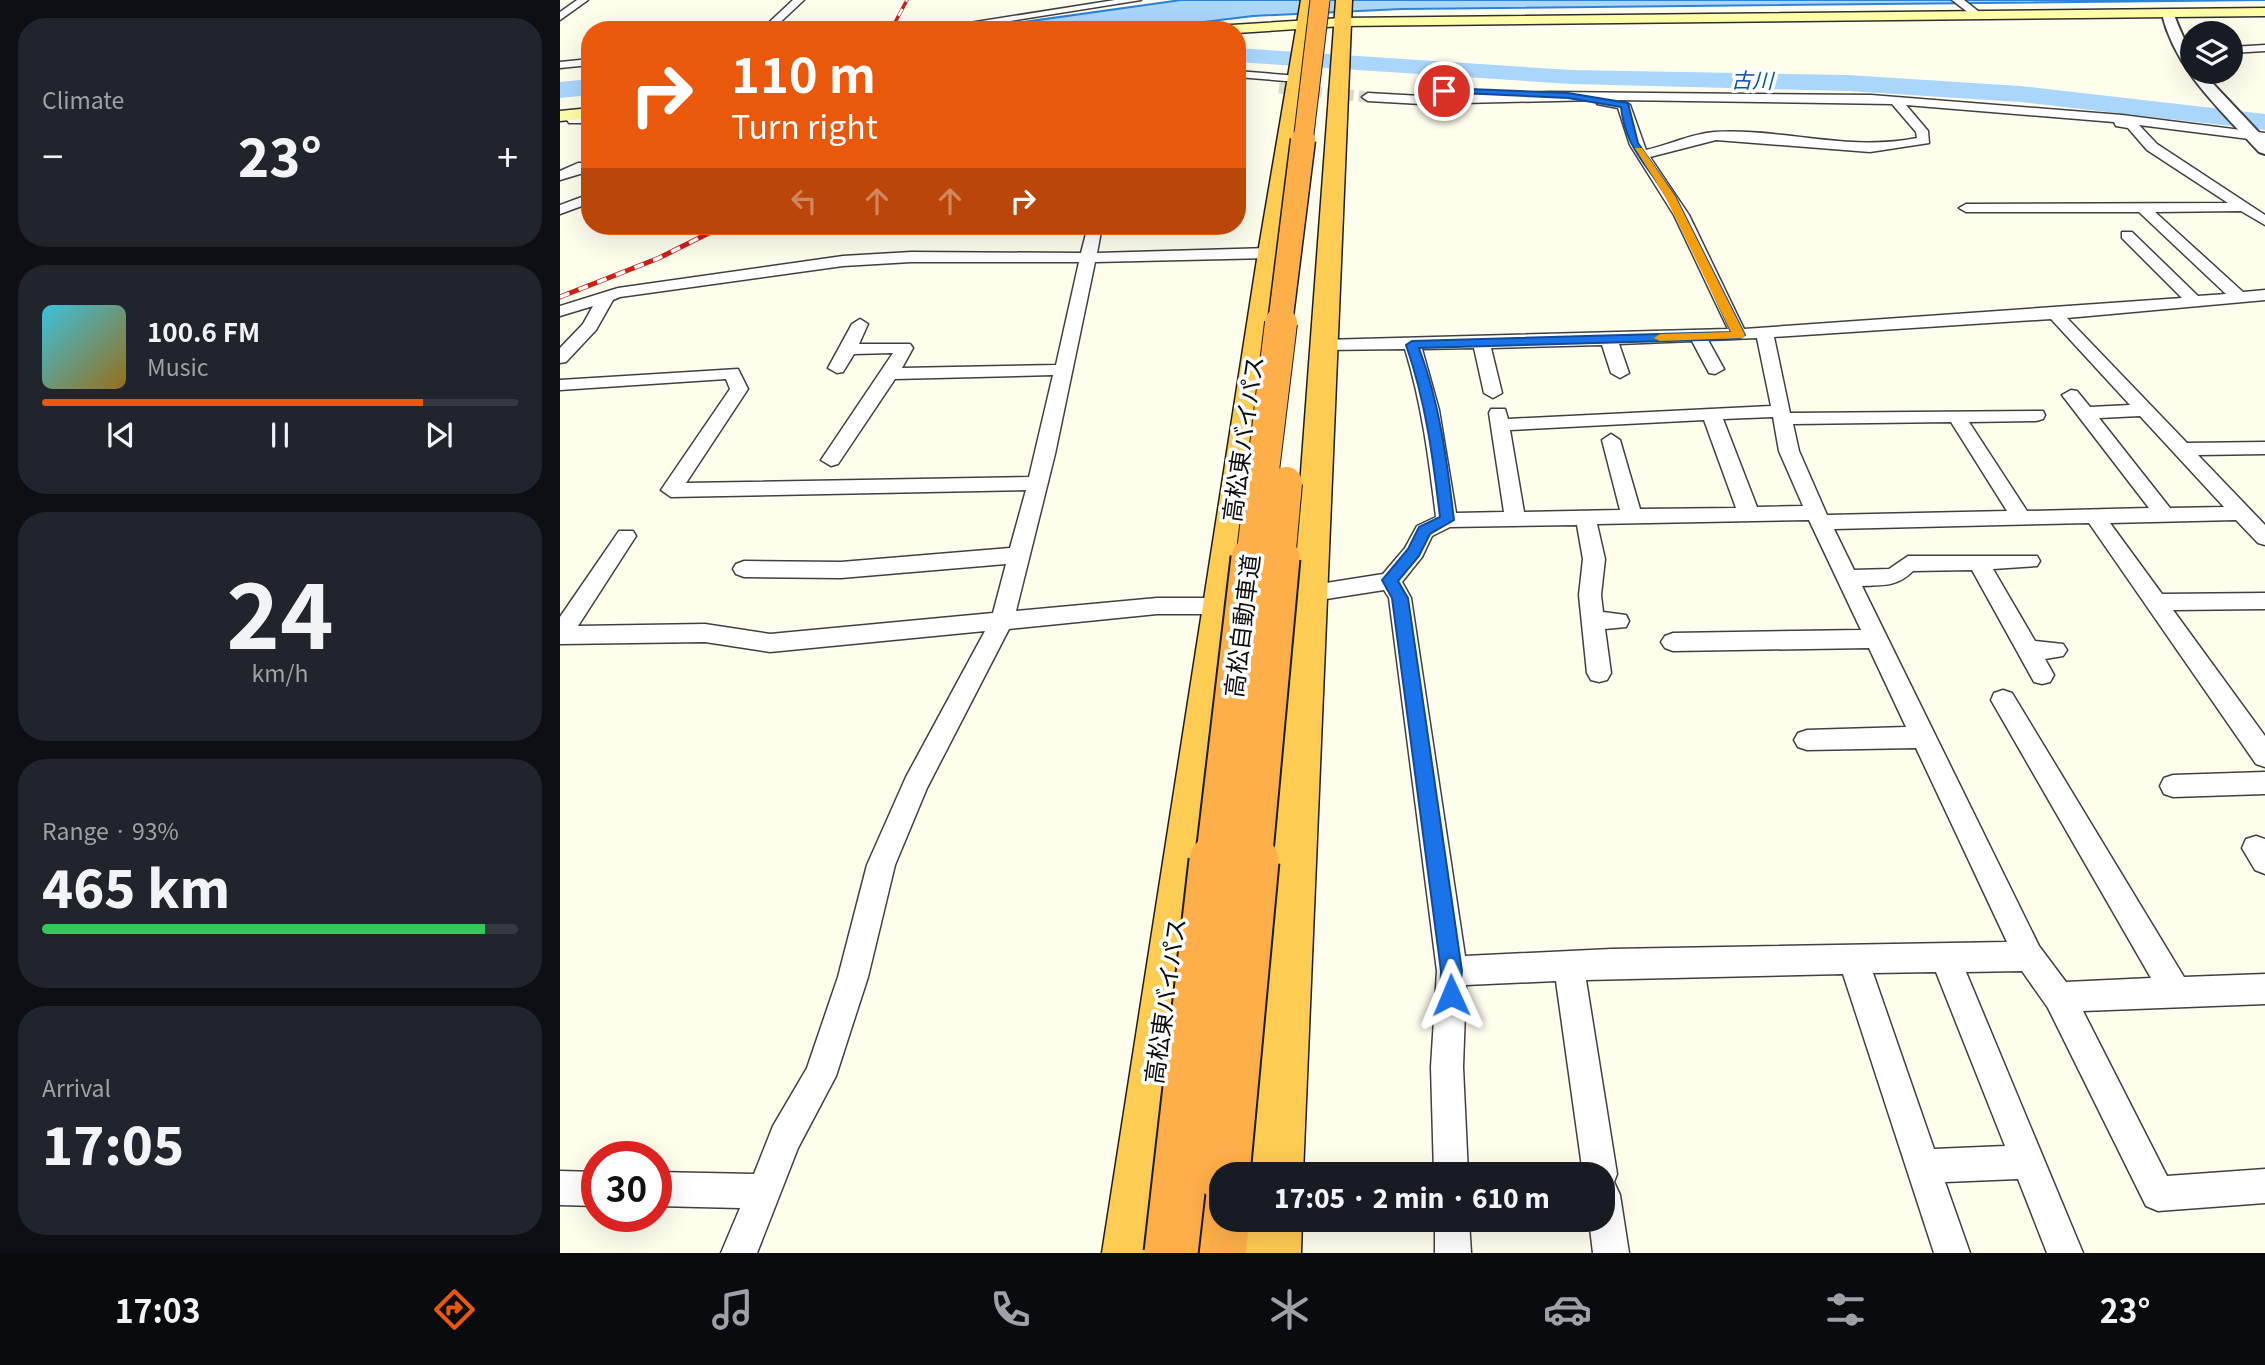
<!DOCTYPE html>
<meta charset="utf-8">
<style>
:root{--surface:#171b24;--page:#20242c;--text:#f1f3f6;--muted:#9ea1a6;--line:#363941;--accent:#ea580c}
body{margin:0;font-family:Georgia,"Noto Sans JP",serif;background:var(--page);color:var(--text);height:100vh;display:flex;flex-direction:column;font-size:26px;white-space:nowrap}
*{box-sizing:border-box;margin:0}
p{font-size:23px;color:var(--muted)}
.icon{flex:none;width:38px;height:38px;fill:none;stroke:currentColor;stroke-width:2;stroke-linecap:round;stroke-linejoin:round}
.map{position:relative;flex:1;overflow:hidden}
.drawer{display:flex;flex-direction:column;gap:18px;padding:18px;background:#0d0f14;width:560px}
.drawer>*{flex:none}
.banner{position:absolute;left:21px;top:21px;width:665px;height:214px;border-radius:28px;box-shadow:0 7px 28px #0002;background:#ea580c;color:#fff;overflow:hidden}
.fabs{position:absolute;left:1620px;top:21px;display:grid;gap:14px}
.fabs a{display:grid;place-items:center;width:63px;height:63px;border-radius:50%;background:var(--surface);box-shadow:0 7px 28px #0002;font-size:35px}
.speed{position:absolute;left:21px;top:1141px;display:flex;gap:14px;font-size:35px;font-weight:700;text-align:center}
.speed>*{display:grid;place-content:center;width:91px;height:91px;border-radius:50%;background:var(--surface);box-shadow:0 7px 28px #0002;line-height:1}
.speed .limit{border:10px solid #d22;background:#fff;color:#111}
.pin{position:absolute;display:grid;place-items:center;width:60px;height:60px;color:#fff;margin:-30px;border:4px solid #fff;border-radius:50%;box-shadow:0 2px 7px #0007}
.me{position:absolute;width:77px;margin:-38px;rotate:359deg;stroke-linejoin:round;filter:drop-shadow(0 0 5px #0008)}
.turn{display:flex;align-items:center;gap:24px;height:147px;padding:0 35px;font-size:32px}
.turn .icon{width:91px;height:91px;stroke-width:2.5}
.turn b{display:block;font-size:49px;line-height:60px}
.lanes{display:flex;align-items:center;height:66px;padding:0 35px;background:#0003;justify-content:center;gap:35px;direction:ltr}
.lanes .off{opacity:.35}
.big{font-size:52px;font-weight:800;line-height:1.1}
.drawer .tile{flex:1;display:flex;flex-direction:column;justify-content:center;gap:10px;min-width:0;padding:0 24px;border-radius:28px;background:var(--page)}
.drawer .dial{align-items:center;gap:0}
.dial b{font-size:91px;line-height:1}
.song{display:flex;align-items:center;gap:21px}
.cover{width:84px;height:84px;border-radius:10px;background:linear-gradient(135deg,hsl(190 70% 55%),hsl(40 70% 35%))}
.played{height:7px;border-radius:4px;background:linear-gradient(90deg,var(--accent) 80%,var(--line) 80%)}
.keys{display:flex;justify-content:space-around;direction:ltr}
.heat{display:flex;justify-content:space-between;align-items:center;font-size:38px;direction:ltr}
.charge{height:10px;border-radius:5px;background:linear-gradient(90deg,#34c759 93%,var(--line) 0)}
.trip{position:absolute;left:649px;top:1162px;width:406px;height:70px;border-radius:28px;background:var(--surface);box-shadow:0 7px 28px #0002;font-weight:800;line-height:70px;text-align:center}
.menu{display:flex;height:112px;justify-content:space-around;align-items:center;background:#090b0e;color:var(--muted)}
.menu .icon{width:49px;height:49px}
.menu .on{color:var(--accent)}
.menu b{font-size:32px;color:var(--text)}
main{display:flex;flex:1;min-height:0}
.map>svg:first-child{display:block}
.water{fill:#abd6fc;stroke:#2c83da;stroke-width:2}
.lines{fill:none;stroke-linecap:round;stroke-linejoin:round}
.river{fill:#abd6fc;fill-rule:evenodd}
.minor-tunnel{stroke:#dbd9cb;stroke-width:11;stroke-dasharray:11 5;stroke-linecap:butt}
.minor-casing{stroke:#404040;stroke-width:3}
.tertiary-casing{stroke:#404040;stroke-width:4}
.secondary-casing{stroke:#2f2f2f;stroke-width:3}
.trunk-casing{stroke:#1e1e1e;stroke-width:3}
.motorway-casing{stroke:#1e1e1e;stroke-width:4}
.minor{fill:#fff;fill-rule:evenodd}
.tertiary{fill:#fff;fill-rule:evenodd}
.secondary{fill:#fffea7;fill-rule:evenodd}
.trunk{fill:#ffcc53;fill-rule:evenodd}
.motorway{fill:#ffaf4a;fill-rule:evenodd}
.rail-far1-casing{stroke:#ca2118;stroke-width:3.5}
.rail-casing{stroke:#ca2118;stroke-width:5}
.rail-far1{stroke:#fff;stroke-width:2.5;stroke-dasharray:8;stroke-linecap:butt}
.rail{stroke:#fff;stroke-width:3.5;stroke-dasharray:10;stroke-linecap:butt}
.motorway-bridge-far4-casing{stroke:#1e1e1e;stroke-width:21;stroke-linecap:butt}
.motorway-bridge-far3-casing{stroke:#1e1e1e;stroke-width:27;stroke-linecap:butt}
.motorway-bridge-far2-casing{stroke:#1e1e1e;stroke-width:34;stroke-linecap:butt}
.motorway-bridge-far1-casing{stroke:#1e1e1e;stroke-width:45;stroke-linecap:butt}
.motorway-bridge-casing{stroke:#1e1e1e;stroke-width:57;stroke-linecap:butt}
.motorway-bridge-far4{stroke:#ffaf4a;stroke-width:19}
.motorway-bridge-far3{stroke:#ffaf4a;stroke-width:24}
.motorway-bridge-far2{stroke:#ffaf4a;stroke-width:32}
.motorway-bridge-far1{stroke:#ffaf4a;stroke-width:41}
.motorway-bridge{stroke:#ffaf4a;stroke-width:53}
.route{fill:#1a73e8;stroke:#114b97;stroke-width:2}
.slow{fill:#f59e0b}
.labels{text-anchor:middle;stroke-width:7;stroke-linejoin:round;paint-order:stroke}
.far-water-label{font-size:21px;font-style:italic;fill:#0b54aa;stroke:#fff}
.street-label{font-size:24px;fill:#0d0d0d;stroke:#fff}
</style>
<main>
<section class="drawer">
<div class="tile"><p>Climate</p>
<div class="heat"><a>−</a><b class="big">23°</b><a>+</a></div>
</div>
<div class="tile">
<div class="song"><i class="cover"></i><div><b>100.6 FM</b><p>Music</p></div></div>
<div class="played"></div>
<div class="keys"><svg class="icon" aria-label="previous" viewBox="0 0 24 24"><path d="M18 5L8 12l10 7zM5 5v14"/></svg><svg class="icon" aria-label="pause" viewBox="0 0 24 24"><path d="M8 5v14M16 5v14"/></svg><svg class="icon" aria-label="next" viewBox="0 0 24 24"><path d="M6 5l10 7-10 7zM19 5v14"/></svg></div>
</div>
<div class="tile dial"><b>24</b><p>km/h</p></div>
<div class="tile"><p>Range · 93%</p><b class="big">465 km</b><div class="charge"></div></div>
<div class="tile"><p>Arrival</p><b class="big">17:05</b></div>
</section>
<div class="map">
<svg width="1705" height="1253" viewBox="0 0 1705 1253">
<rect width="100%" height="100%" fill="#fffdec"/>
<path class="water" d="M621,0H1705L841,9L693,16L577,30H407Z"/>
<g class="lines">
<path class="river" d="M677,48L1011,70L1288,75L1460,86L1705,114V130L1460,102L1288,91L1011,84L677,62Z
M30,79V95L0,98V82Z"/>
<path class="minor-tunnel" d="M719,88L808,97"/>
<g class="minor-casing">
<path id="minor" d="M17,0H28L0,20V12Z
M233,0H244L212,30H201Z
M555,0H581L393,30H365Z
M1392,0H1404L1423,15L1414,17Z
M1705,45V51L1671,53V47Z
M30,59V65L0,68V62Z
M677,71L738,76L744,79L738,82L677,77Z
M990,92L1311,95L1562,115L1705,133V141L1579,125L1597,144L1705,215V225L1681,211L1595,212L1683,292L1705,290V300L1507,318L1627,443L1705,442V454L1638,455L1705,525V545L1698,543L1676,520L1550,523L1602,594L1705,593V609L1613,610L1705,736V767L1696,764L1529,523L1274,529L1294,570L1329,569L1348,556H1477L1480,561L1477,566L1433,569L1475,641L1503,644L1507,650L1503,656L1485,659L1494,675L1490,682L1482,684L1474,682L1412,570L1353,571C1337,587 1323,585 1302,586L1479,946L1506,982L1591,978L1431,700L1434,693L1443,690L1452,693L1624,977L1705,974V1004L1523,1011L1607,1176L1705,1169V1203L1598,1211L1586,1206L1488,1008L1462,971L1406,972L1523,1253H1487L1458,1179L1385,1182L1410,1253H1374L1283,974L1026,980L1057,1174L1054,1182L1060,1195L1069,1253H1033L1029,1220H1043V1174H1023L996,981L906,985L903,1067L908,1174H874L871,1067L877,971L829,598L824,590L747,602L739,600L736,594L739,588L747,586L823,574L845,548L857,526L876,517C869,460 862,404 845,349L763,350L754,345L763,340L1168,329L1114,215L1070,145L1058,108L1037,104L1036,100L861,104L808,101L802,97L808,93L861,96ZM1057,100L1332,104L1356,132L1357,138C1288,152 1222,128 1154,132C1130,134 1109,145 1086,150L1070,105ZM1346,105L1554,122L1556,126L1568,128L1587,150L1668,203L1406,204L1399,208L1406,212H1579L1666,294L1638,296L1572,232H1562V238L1622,298L1184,329L1129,215L1090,157L1156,140L1310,152L1369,143L1368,131ZM1491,319L1570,405L1530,407L1517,391L1511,390L1502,395L1589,508L1467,511L1409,422L1476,421L1483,419L1485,415L1483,411L1230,413L1214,337ZM1197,338L1211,406L948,419L945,409H931L929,413L944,512L896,513L879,410L862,349L914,348L924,393L933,398L942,393L931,348L1042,345L1051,373L1060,378L1069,373L1059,344L1132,341L1149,373L1155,374L1164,369L1148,340ZM1580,416L1664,507L1610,508L1539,418ZM1213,417L1219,451L1243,506L1197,507L1163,419ZM1144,420L1176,508L1080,509L1060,440L1051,434L1042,440L1060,510L964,512L950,430ZM1391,422L1447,511L1267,515L1239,451L1233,424ZM1249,520L1301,630L1113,633L1105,636L1101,642L1105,648L1113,651L1309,648L1346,727L1247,730L1238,733L1234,740L1238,747L1247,750L1356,748L1447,942L1051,949L905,956L851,598L842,582L862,557L872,536L890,527L1017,525L1023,559L1019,595L1027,673L1031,680L1039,682L1047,680L1051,673L1045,629L1066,627L1069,621L1066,615L1043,612L1041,595L1045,559L1037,524ZM1376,972L1445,1146L1374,1149L1313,973Z
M13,111L30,115V123H9L7,120Z
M18,163H30V171L0,180V171Z
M30,194V203L0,214V205Z
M528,226H542L537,253L710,248L718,253L710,258L535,262L495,454L456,611L597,598H661L669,600L672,606L669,612L661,614H597L449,629L367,788L335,865L308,977L276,1076L238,1148L197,1253H161L180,1208L96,1206V1172L194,1174L213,1126L247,1068L278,977L307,865L346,777L425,631L210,652L145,642L0,644V617L59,531H73L76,536L18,626L145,624L210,634L433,613L446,564L281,578L184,577L176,574L173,569L176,564L184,561L281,562L450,548L466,490L111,497L101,490L170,389L166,379L0,390V380L178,369L188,389L126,483L469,477L493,375L335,379L278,464L271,466L261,460L333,353L294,354L283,372L277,373L268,368L292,324L300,319L308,324L299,344H350L353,348L342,368L496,365L519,262H351L283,266L60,297L53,300L36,330L6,362L0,363V348L23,324L33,306L0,316V306L58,288L283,256L351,252L521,253Z
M1705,772V794L1613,797L1604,794L1600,786L1604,778L1613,775Z
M1696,836L1705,839V874L1695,870L1682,848L1686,839Z
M0,1171L37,1172V1206L0,1205Z
M875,1220H909L911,1253H875Z"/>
</g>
<g class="tertiary-casing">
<path id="tertiary" d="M1608,10L1614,14C1620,34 1633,51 1633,72H1642L1705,139V154L1699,152C1661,110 1616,71 1602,14Z"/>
</g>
<g class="secondary-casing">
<path id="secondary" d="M1705,8V16L782,26L677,33V30H648L655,26L782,18Z
M30,108V118L0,121V111Z"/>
</g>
<g class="trunk-casing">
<path id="trunk" d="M741,0H757L722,253L600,1253H542L698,253Z
M776,0H792L743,1174H689Z
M686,1220H742L741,1253H683Z"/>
</g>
<g class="motorway-casing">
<path id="motorway" d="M662,1162L683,1170L684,1174H662V1220H689L686,1253H626L633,1191L641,1170Z"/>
</g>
<use href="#minor" class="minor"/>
<use href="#tertiary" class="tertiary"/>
<use href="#secondary" class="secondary"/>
<use href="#trunk" class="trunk"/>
<use href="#motorway" class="motorway"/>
<g class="rail-far1-casing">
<path id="rail-far1" d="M331,30L347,0"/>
</g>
<g class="rail-casing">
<path id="rail" d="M0,297L99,258L163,226"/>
</g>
<use href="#rail-far1" class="rail-far1"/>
<use href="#rail" class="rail"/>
<g class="motorway-bridge-far4-casing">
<path id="motorway-bridge-far4" d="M743,142L760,0"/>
</g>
<g class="motorway-bridge-far3-casing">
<path id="motorway-bridge-far3" d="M720,324L743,140"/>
</g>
<g class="motorway-bridge-far2-casing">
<path id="motorway-bridge-far2" d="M692,560L721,323
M719,560L726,483"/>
</g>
<g class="motorway-bridge-far1-casing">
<path id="motorway-bridge-far1" d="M656,863L692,558
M691,863L719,558"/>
</g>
<g class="motorway-bridge-casing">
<path id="motorway-bridge" d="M663,1174L692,861
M611,1253L656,861"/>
</g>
<use href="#motorway-bridge-far4" class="motorway-bridge-far4"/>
<use href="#motorway-bridge-far3" class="motorway-bridge-far3"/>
<use href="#motorway-bridge-far2" class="motorway-bridge-far2"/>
<use href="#motorway-bridge-far1" class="motorway-bridge-far1"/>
<use href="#motorway-bridge" class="motorway-bridge"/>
</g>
<path class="route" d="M884,88L1008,93L1068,103L1078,143L1115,196L1185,335L1179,339L859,348C880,404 887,461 894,520L870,534L859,556L838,581L848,598L902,971L898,1003L891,1006L883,1003L880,995L881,971L832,598L822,580L848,549L859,527L880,517C873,458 866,402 846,345L852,341L1171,332C1150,287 1131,239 1106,196C1086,163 1065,147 1061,107L1008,98L881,92Z"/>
<path class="slow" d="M1075,148H1082L1115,196L1185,335L1183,338L1100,341L1094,338L1100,334L1171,332L1105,196Z"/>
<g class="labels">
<g class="far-water-label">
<text transform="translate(1192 81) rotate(1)" y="7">古川</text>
</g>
<g class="street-label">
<text transform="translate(684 439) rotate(-82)" y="8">高松東バイパス</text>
<text transform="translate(683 626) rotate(-83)" y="8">高松自動車道</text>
<text transform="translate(606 1001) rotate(-82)" y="8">高松東バイパス</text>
</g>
</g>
</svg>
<div class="fabs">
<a><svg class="icon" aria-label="layers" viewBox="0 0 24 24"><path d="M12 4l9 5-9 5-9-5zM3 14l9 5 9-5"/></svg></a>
</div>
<div class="speed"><div class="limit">30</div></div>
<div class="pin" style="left:884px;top:91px;background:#d93025"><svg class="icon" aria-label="arrive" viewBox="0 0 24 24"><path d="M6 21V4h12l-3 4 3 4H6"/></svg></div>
<svg class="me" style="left:891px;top:995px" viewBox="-20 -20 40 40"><path d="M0-17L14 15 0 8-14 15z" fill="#1a73e8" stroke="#fff" stroke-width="4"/></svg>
<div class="trip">17:05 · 2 min · 610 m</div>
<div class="banner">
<div class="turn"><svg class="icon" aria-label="right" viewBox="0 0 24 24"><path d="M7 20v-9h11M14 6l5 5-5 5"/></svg><div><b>110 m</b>Turn right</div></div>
<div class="lanes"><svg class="icon off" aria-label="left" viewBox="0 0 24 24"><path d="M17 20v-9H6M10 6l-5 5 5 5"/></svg><svg class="icon off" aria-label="ahead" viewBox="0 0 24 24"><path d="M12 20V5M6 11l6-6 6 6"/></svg><svg class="icon off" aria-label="ahead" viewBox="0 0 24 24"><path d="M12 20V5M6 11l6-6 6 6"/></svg><svg class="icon" aria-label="right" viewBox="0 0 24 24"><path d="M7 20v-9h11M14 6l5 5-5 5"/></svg></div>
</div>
</div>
</main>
<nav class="menu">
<b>17:03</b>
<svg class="icon on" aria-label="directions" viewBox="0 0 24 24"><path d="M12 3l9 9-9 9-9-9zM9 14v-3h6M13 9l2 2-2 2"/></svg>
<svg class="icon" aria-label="music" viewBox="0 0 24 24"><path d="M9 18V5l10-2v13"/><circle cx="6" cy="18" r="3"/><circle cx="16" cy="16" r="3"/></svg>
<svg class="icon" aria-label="phone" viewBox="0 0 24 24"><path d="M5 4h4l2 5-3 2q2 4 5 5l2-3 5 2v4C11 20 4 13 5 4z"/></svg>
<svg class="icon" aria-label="climate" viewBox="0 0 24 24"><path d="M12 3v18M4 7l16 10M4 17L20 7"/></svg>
<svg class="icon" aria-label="car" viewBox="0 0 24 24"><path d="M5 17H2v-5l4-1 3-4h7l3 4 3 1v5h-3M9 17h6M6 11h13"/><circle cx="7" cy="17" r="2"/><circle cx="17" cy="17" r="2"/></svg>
<svg class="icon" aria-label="filters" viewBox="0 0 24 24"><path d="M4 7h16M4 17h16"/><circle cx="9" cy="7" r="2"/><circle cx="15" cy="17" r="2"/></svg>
<b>23°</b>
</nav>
